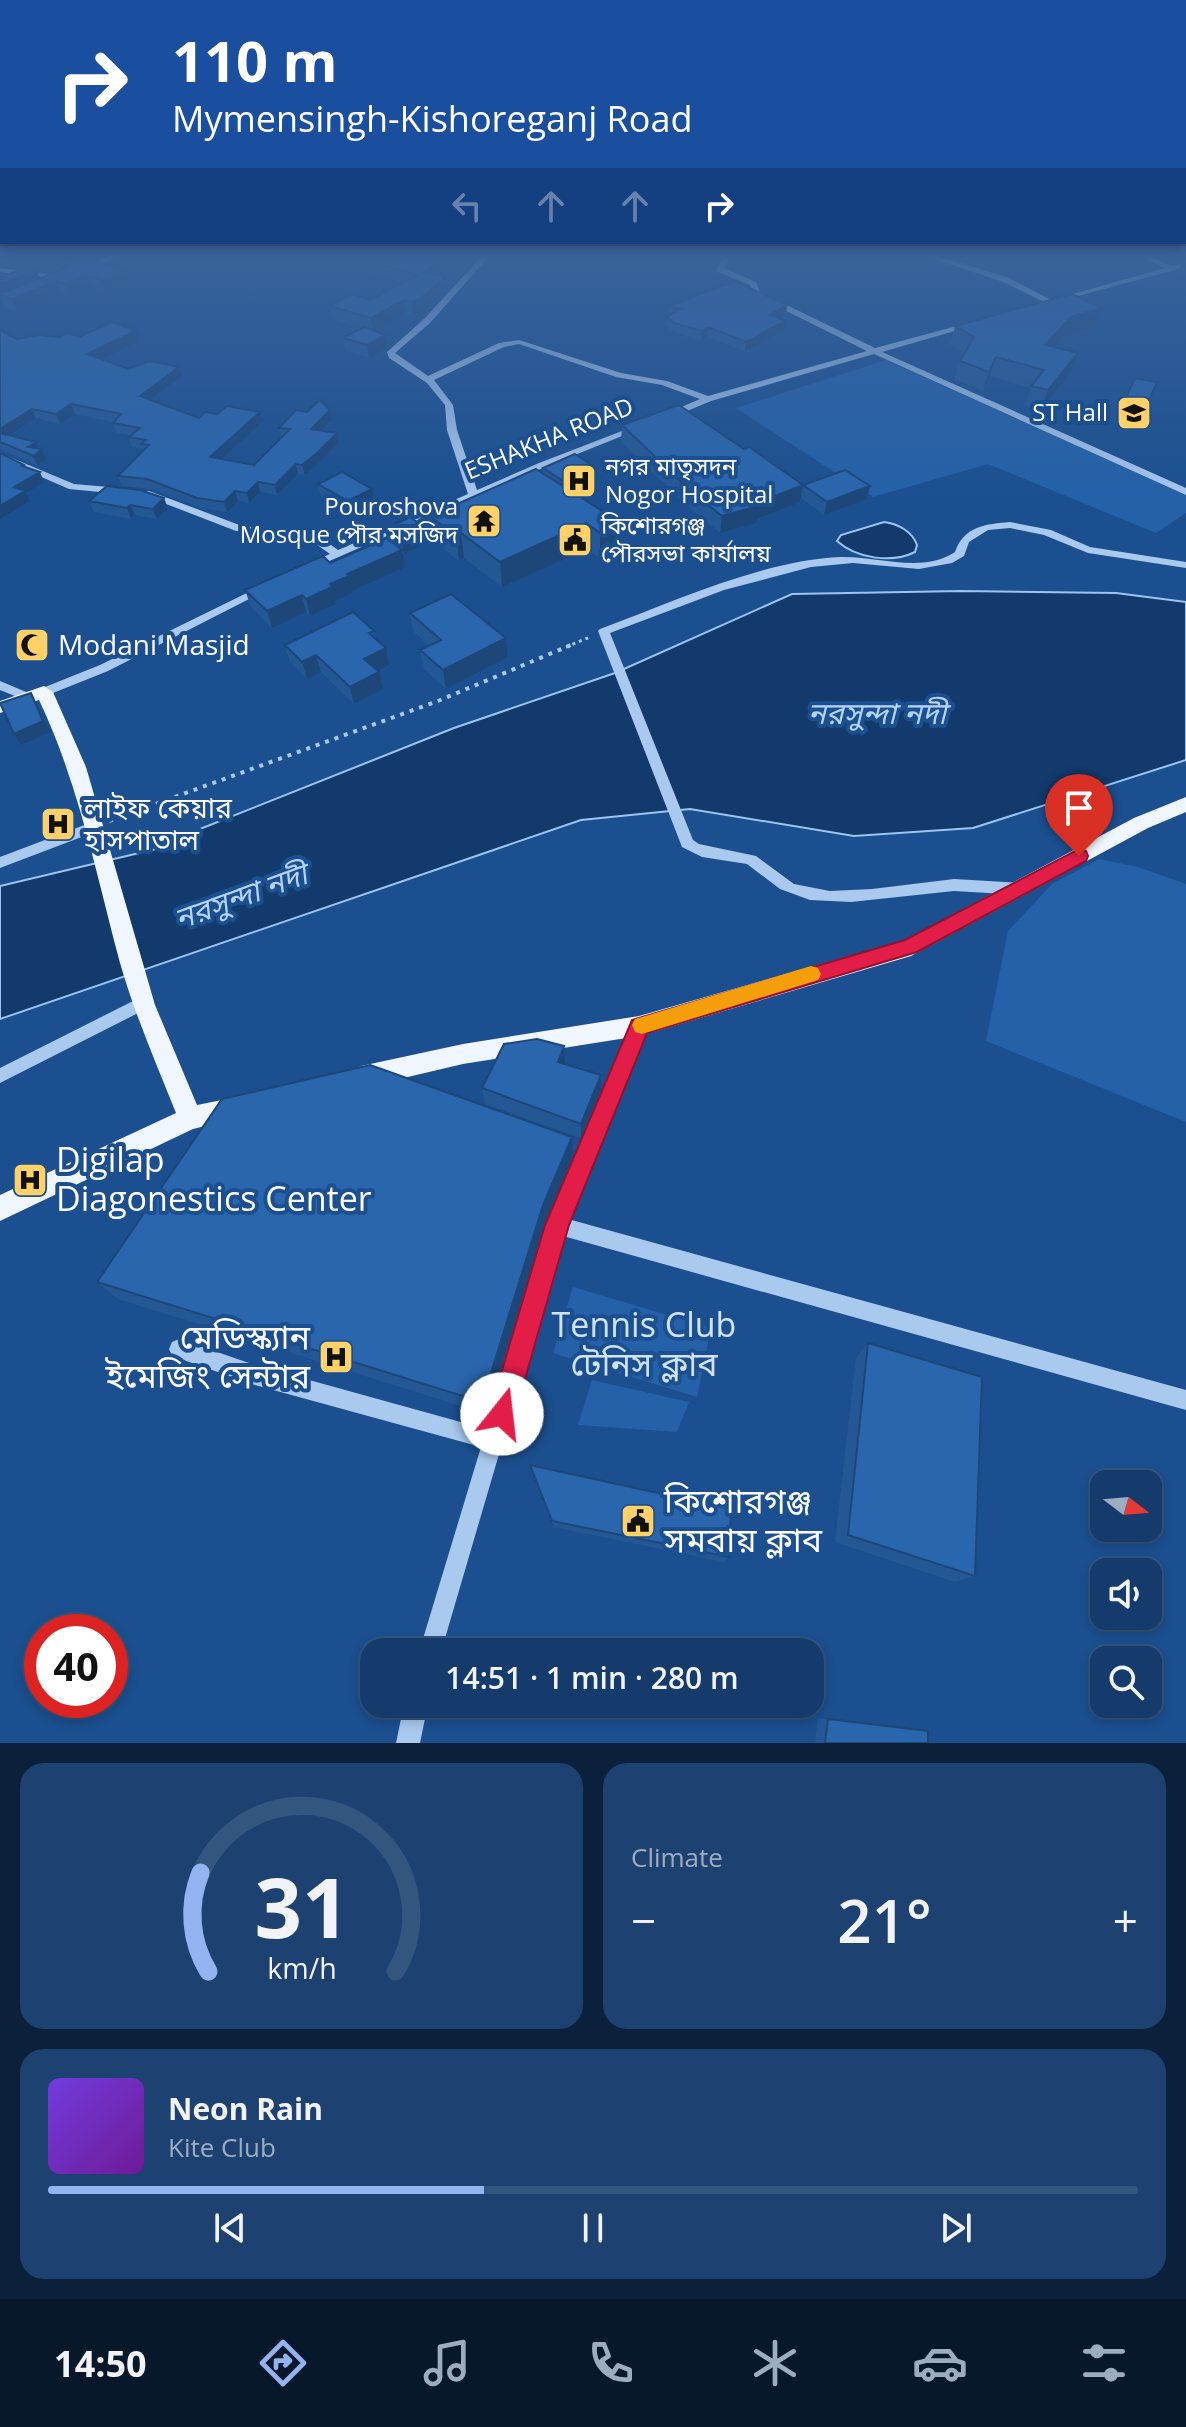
<!DOCTYPE html>
<meta charset="utf-8">
<style>
:root{--surface:#143b6b;--page:#1d4271;--text:#f1f3f6;--muted:#9dadc1;--line:#33557e;--accent:#95b2f1}
body{margin:0;font-family:"Open Sans","Noto Sans Bengali",sans-serif;background:var(--page);color:var(--text);height:100vh;display:flex;flex-direction:column;font-size:30px;white-space:nowrap}
*{box-sizing:border-box;margin:0}
p{font-size:26px;color:var(--muted)}
.icon{flex:none;width:44px;height:44px;fill:none;stroke:currentColor;stroke-width:2;stroke-linecap:round;stroke-linejoin:round}
.map{position:relative;height:1743px;overflow:hidden}
.sheet{display:flex;flex-direction:column;gap:20px;padding:20px;background:#0b203b;flex:1}
.sheet>*{flex:none}
.hud{position:absolute;left:0px;top:0px;width:1186px;height:244px;box-shadow:0 4px 12px #0003,0 0 0 2px var(--line);background:#1a4fa0;color:#fff;overflow:hidden}
.needle{width:52px;rotate:106deg}
.buttons{position:absolute;left:1090px;top:1470px;display:grid;gap:16px}
.buttons a{display:grid;place-items:center;width:72px;height:72px;border-radius:16px;background:var(--surface);box-shadow:0 4px 12px #0003,0 0 0 2px var(--line);font-size:40px}
.speed{position:absolute;left:24px;top:1614px;display:flex;gap:16px;font-size:40px;font-weight:700;text-align:center}
.speed>*{display:grid;place-content:center;width:104px;height:104px;border-radius:50%;background:var(--surface);box-shadow:0 4px 12px #0003,0 0 0 2px var(--line);line-height:1}
.speed .limit{border:12px solid #d22;background:#fff;color:#111}
.pin{position:absolute;display:grid;place-items:center;width:68px;height:68px;color:#fff;margin:-82px -34px;border-radius:50% 50% 50% 0;rotate:-45deg;box-shadow:0 0 8px #0007}
.pin .icon{rotate:45deg}
.me{position:absolute;width:88px;margin:-44px;rotate:16deg;stroke-linejoin:round;filter:drop-shadow(0 0 6px #0008)}
.turn{display:flex;align-items:center;gap:28px;height:168px;padding:0 40px;font-size:36px}
.turn .icon{width:104px;height:104px;stroke-width:2.5}
.turn b{display:block;font-size:56px;line-height:68px}
.lanes{display:flex;align-items:center;height:76px;padding:0 40px;background:#0003;justify-content:center;gap:40px;direction:ltr}
.lanes .off{opacity:.35}
.big{font-size:60px;font-weight:600;line-height:1.1}
.sheet .tile{flex:1;display:flex;flex-direction:column;justify-content:center;gap:12px;min-width:0;padding:0 28px;border-radius:24px;background:var(--page)}
.sheet .dial{align-items:center;gap:0}
.dial svg{height:208px;overflow:visible;fill:none;stroke:var(--line);stroke-width:7;stroke-linecap:round;text-anchor:middle}
.dial text{fill:var(--text);stroke:none}
.song{display:flex;align-items:center;gap:24px}
.cover{width:96px;height:96px;border-radius:12px;background:linear-gradient(135deg,hsl(260 70% 55%),hsl(280 70% 35%))}
.played{height:8px;border-radius:4px;background:linear-gradient(90deg,var(--accent) 40%,var(--line) 40%)}
.keys{display:flex;justify-content:space-around;direction:ltr}
.heat{display:flex;justify-content:space-between;align-items:center;font-size:44px;direction:ltr}
.sheet .tiles{flex:1;display:grid;gap:20px;grid-template-columns:1fr 1fr}
.tile:last-child{grid-column:span 2}
.trip{position:absolute;left:360px;top:1638px;width:464px;height:80px;border-radius:24px;background:var(--surface);box-shadow:0 4px 12px #0003,0 0 0 2px var(--line);font-weight:600;line-height:80px;text-align:center}
.tab-bar{display:flex;height:128px;justify-content:space-around;align-items:center;background:#08182b;color:var(--muted)}
.tab-bar .icon{width:56px;height:56px}
.tab-bar .selected{color:var(--accent)}
.tab-bar b{font-size:36px;color:var(--text)}
.map>svg:first-child{display:block}
.green{fill:#2461a8}
.water{fill:#123a6d;stroke:#9cc4f0;stroke-width:2}
.lines{fill:none;stroke-linecap:round;stroke-linejoin:round}
.path-far1{stroke:#a9c9ee;stroke-width:3;stroke-dasharray:3 4;stroke-linecap:butt}
.path{stroke:#a9c9ee;stroke-width:4;stroke-dasharray:4 6;stroke-linecap:butt}
.minor{fill:#a9c9ee;fill-rule:evenodd}
.major{fill:#f0f6ff;fill-rule:evenodd}
.wall{fill:#245895}
.shaded-wall{fill:#1d4779}
.building{fill:#2a66ad;stroke:#1d4779;stroke-width:2}
.route{fill:#e11d48;stroke:#92132f;stroke-width:2}
.slow{fill:#f59e0b}
.labels{text-anchor:middle;stroke-width:8;stroke-linejoin:round;paint-order:stroke}
.far-poi-label{font-size:24px;fill:#fff;stroke:#1b4f8f;text-anchor:end}
.far-street-label{font-size:24px;fill:#fff;stroke:#1b4f8f}
.poi-label{font-size:28px;fill:#fff;stroke:#1b4f8f;text-anchor:start}
.water-label{font-size:30px;font-style:italic;fill:#b5d3f5;stroke:#1b4f8f}
.near-poi-label{font-size:34px;fill:#fff;stroke:#1b4f8f;text-anchor:start}
.near-park-label{font-size:34px;fill:#cfe3fa;stroke:#1b4f8f}
</style>
<div class="map">
<svg width="1186" height="1743" viewBox="0 0 1186 1743">
<rect width="100%" height="100%" fill="#1b4f8f"/>
<path class="green" d="M886,360L1186,495V513L1156,533L988,464L873,497L736,408Z
M1099,859L1138,867L1186,884V1122L986,1041L1008,931L1052,884Z
M573,1287L711,1328L697,1397L553,1353Z
M592,1380L689,1402L677,1432L578,1425Z"/>
<path class="water" d="M884,522C898,524 912,531 917,545L915,552C891,564 856,558 837,541L841,535Z
M961,591L1116,593L1186,602V760L973,828L854,836L690,809L581,820L0,1019V886L156,849L195,831L454,728L615,673L792,594Z"/>
<g class="lines">
<path class="path-far1" d="M566,647L590,637"/>
<path class="path" d="M109,821L438,701L571,645"/>
<path class="minor" d="M114,254H124L89,270L82,268Z
M484,254H491L430,323L395,353L428,376L499,343L519,340L621,373L667,381L708,396L867,351L754,295L750,285L716,271L721,261L719,254H726L729,261L723,268L756,282L760,292L875,348L972,322V326L882,352L1186,488V495L874,354L711,401L668,419L664,416L665,414L700,399L662,385L616,377L519,344L504,347L434,380L453,405L457,430L477,490L539,463L635,426L642,428L545,467L311,569L307,568V564L330,554L306,537L236,531L143,495V491H149L242,526L313,532L338,550L468,494L447,430L445,405L427,383L389,358L387,352L424,319Z
M918,254H930L1007,277L1053,301L1046,303L1001,281Z
M1134,254H1144L1172,266L1186,263V267L1059,301L1055,299L1165,268Z
M0,268L63,276L67,278L63,280L0,272Z
M0,453L74,484L121,488L126,491L121,494L69,489L0,459Z
M1010,522L1051,530L1090,547L1186,562V568L1088,553L1044,535L1010,528L988,530L969,542L964,556L952,563L919,569L853,563L811,567L724,590L610,633L693,840L699,844L756,856L794,884L830,891L872,889L954,879L1022,883L1027,885L1029,889L1027,893L1022,895L954,891L851,902L810,900L780,889L747,864L702,857L682,847L598,631L600,629C673,602 763,560 841,557C879,556 921,574 955,552C964,526 986,524 1010,522Z
M263,585L267,586V590L108,671L48,695H40L38,692L40,689L100,665Z
M0,681L31,694L33,697L27,701L0,690Z
M95,821L102,826L100,830L0,868V857Z
M143,996L148,998L151,1003L148,1008L0,1083V1068Z
M639,1019L645,1021L647,1026L568,1219L1186,1390V1410L563,1236L441,1652H419L481,1447L255,1385L172,1356L169,1349L172,1342L179,1339L255,1365L486,1429L548,1225L631,1026L633,1021Z
M404,1704H428L420,1743H396Z"/>
<path class="major" d="M44,686L53,692L86,767L155,1005L197,1105L237,1097L245,1100L249,1108L245,1116L193,1129L0,1221V1195L176,1113C156,1063 135,1015 120,963C96,874 79,784 39,700L0,713V701Z
M1186,797V812L1148,828L911,956L639,1036L463,1064L361,1088L353,1084L349,1077L353,1070L361,1066L463,1044L639,1016L905,940L1134,818Z"/>
</g>
<path class="wall" d="M55,254H78L80,262L127,272L130,283L106,292L91,286L69,295L61,293L16,310L4,306L0,296V277L40,278L55,272L47,271L42,259Z
M303,254H334L321,260Z
M1186,259V276L1178,272L1183,260Z
M366,260L451,265L438,275L447,289L421,312L413,315L406,313L374,331L385,335L387,348L369,358L346,351L343,338L362,328L332,319L330,306L371,300L402,283L368,272Z
M787,305L786,314L778,318L784,331L745,351L707,337L701,341L674,332L666,326L667,317L669,315L670,306Z
M1102,308L1095,326L1064,336L1054,347L1078,353L1071,372L1041,410L1025,405L1031,388L990,376L983,391L954,380L960,361L964,353L950,345L955,326Z
M0,330L17,339L79,337L136,331L139,341L100,359L128,369L182,376L150,400L199,418L217,414L260,412L263,421L222,459L254,465L281,437L279,428L307,412L330,410L332,420L321,431L339,443L320,462L305,475L298,474L277,495L260,492L249,503L238,501L227,512L201,508L151,489L122,486L118,476L144,450L143,449L132,447L129,437L131,435L117,433L113,423L114,422L75,414L60,424L36,418L10,436L36,442L46,459L38,466L0,450Z
M1157,382L1138,425L1116,420L1125,400Z
M622,425L744,449L803,485L867,499L824,515L801,498L800,502L757,519L756,523L720,533L693,511L621,442Z
M543,468L596,481L573,492L607,514V519L623,530L622,555L600,558L587,549L502,587L464,558L459,561L433,541L430,516L543,473Z
M318,484L372,489L374,502L351,515L321,498Z
M164,498L168,509L157,519L135,515L131,519L94,512L89,501Z
M426,528L428,542L404,554L402,553L405,567L352,591L353,593L335,601L336,604L310,616L306,612L272,628L251,607L245,590L330,563L387,538L385,529Z
M410,613L506,638L508,657L446,689L424,669L420,650L429,646L413,631Z
M374,631L376,639L386,648L389,665L377,671L383,689L354,704L321,672L307,679L290,662L285,645Z
M564,1046V1064L601,1090L581,1138L485,1104L482,1088Z
M572,1137L573,1158L545,1224L487,1414L118,1299L97,1282Z
M868,1343L975,1576L955,1582L835,1542L856,1358Z
M530,1465L729,1557L724,1562L554,1527Z
M818,1718L928,1731V1743H815Z"/>
<path class="shaded-wall" d="M71,254H78L81,264L60,273L55,261Z
M320,254H334L321,260Z
M447,254H450L451,265L424,286L423,273Z
M37,271L41,280L0,294V284Z
M127,272L130,283L106,292L102,281Z
M87,275L91,286L69,295L64,284Z
M446,276L447,289L421,312L413,315L412,302Z
M57,281L61,293L16,310L11,299Z
M404,300L406,313L373,331L371,318Z
M787,305L786,314L768,324L770,315Z
M1102,308L1095,326L1064,336L1038,364L1045,345L1071,317Z
M785,321L784,331L745,351L746,342Z
M708,327L707,337L701,341L702,331Z
M136,331L139,341L91,364L87,354Z
M385,335L387,348L369,358L367,345Z
M1078,353L1071,372L1041,410L1048,390Z
M996,357L990,376L983,391L989,372Z
M179,367L182,376L143,405L140,396Z
M71,404L75,414L60,424L56,414Z
M32,409L36,418L0,442V429Z
M330,410L332,420L313,439L311,429Z
M260,412L263,421L213,467L210,457Z
M337,433L339,443L320,462L305,475L302,465Z
M36,442L40,451L42,449L46,459L38,466L28,447Z
M296,464L298,474L277,495L275,485Z
M596,468V481L565,496V482Z
M40,472L44,482L26,493L30,501L0,519V506L14,487Z
M258,482L260,492L249,503L247,493Z
M803,485L800,502L757,519L756,523L720,533L722,516Z
M870,486L867,499L824,515L827,502Z
M372,489L374,502L351,515L348,501Z
M235,491L238,501L227,512L224,502Z
M164,498L168,509L157,519L153,509Z
M130,505L135,515L131,519L127,508Z
M607,514V532L623,530L622,555L600,558V533L602,516Z
M586,523L587,549L502,587L500,562Z
M426,528L428,542L404,554L401,540Z
M461,533L464,558L459,561L456,536Z
M402,550L405,567L352,591L353,593L335,601L336,604L310,616L306,599L347,574Z
M302,595L306,612L272,628L267,611Z
M506,638L508,657L446,689L443,670Z
M386,648L389,665L368,676L364,659Z
M316,655L321,672L307,679L302,662Z
M379,672L383,689L354,704L350,687Z
M31,693L50,732L21,745L14,734Z
M564,1046L565,1062L559,1077L558,1062Z
M601,1075V1090L581,1138V1124Z
M572,1137L573,1158L545,1224L487,1414L482,1402L543,1205Z"/>
<path class="building" d="M55,254H71L55,261L42,259Z
M376,254H447L423,273L446,276L420,299L412,302L404,300L371,318L330,306L352,294L371,300L416,275L366,260Z
M91,258L127,272L102,281L87,275L64,284L57,281L11,299L0,294Z
M23,269L37,271L0,284V277Z
M734,281L787,305L770,315L785,321L746,342L708,327L702,331L674,323L667,317L680,309L670,306Z
M1072,294L1102,308L1071,317L1045,345L1078,353L1048,390L1031,386L1044,370L996,357L989,372L960,361L974,337L955,326Z
M112,322L136,331L87,354L128,369L150,361L179,367L140,396L199,418L205,412L217,414L227,406L260,412L210,457L254,465L290,429L279,428L296,410L307,412L320,400L330,410L311,429L337,433L318,452L302,465L296,464L275,485L258,482L247,493L235,491L224,502L197,498L147,479L118,476L149,445L141,444L146,440L129,437L140,428L113,423L121,414L71,404L56,414L32,409L0,429V330L17,339L38,335L59,337L68,333L79,337Z
M364,327L385,335L367,345L343,338Z
M1135,378L1157,382L1147,405L1125,400Z
M679,405L744,449L749,447L803,485L755,504L758,506L722,516L694,494L622,425Z
M0,433L36,442L28,447L42,449L34,456L0,442Z
M0,453L24,465L22,466L40,472L14,487L25,491L0,506Z
M575,454L596,468L565,482L543,468Z
M536,469L607,514L602,516L623,530L600,533L586,523L500,562L461,533L456,536L430,516Z
M845,470L870,486L827,502L803,485Z
M342,472L372,489L348,501L318,484Z
M107,486L140,490L164,498L153,509L130,505L127,508L89,501Z
M410,517L426,528L401,540L385,529Z
M387,538L402,550L347,574L349,576L330,584L332,587L306,599L302,595L267,611L245,590L323,556L330,563Z
M451,594L506,638L443,670L420,650L441,640L410,613Z
M353,612L374,631L369,633L386,648L364,659L379,672L350,687L316,655L302,662L285,645Z
M31,693L43,721L14,734L0,703Z
M537,1039L564,1046L558,1062L601,1075L581,1124L482,1088L504,1044Z
M370,1065L572,1137L543,1205L482,1402L97,1282L222,1099Z
M868,1343L982,1377L975,1576L848,1535Z
M530,1465L731,1509L729,1557L552,1521Z
M828,1719L928,1731V1743H825Z"/>
<linearGradient id="sky" x2="0" y2="1"><stop stop-color="#0f2b4f"/><stop offset="0.51" stop-color="#39639b"/><stop offset="1" stop-color="#39639b" stop-opacity="0"/></linearGradient>
<rect width="1186" height="498" fill="url(#sky)"/>
<path class="route" d="M1079,849L1086,851L1088,856L1086,861L917,952L647,1033L569,1225L515,1414L511,1423L502,1427L493,1423L489,1414L545,1225L632,1020L905,940Z"/>
<path class="slow" d="M811,966L818,968L821,974L818,980L642,1034L635,1032L632,1025L635,1019L642,1017Z"/>
<defs>
<g id="university-square" transform="scale(1.8)"><rect x="-9" y="-9" width="18" height="18" rx="4" fill="#ffd166" stroke="#1b4f8f"/><path d="M0-5L7-2L0 1L-7-2ZM-4 1L0 2.5L4 1V4Q0 6-4 4Z" fill="#111"/></g>
<g id="hospital-square" transform="scale(1.8)"><rect x="-9" y="-9" width="18" height="18" rx="4" fill="#ffd166" stroke="#1b4f8f"/><path d="M-5-5h3v3.5h4V-5h3V5h-3V1.5h-4V5h-3Z" fill="#111"/></g>
<g id="temple-square" transform="scale(1.8)"><rect x="-9" y="-9" width="18" height="18" rx="4" fill="#ffd166" stroke="#1b4f8f"/><path d="M0-6L5-2H3V0L6.5 2.5H4V6H1.5V3h-3V6H-4V2.5H-6.5L-3 0V-2H-5Z" fill="#111"/></g>
<g id="civic-square" transform="scale(1.8)"><rect x="-9" y="-9" width="18" height="18" rx="4" fill="#ffd166" stroke="#1b4f8f"/><path d="M-.6-6.5H3V-4.5H.6V-3L4-1V1h2V6H-6V1h2V-1L-.6-3ZM-1.2 2.5V6h2.4V2.5Z" fill="#111"/></g>
<g id="mosque-square" transform="scale(1.8)"><rect x="-9" y="-9" width="18" height="18" rx="4" fill="#ffd166" stroke="#1b4f8f"/><path d="M3.5-4.9A6 6 0 1 0 3.5 4.9A5 5 0 1 1 3.5-4.9Z" fill="#111"/></g>
</defs>
<g fill-rule="evenodd">
<use href="#university-square" x="1134" y="413"/>
<use href="#hospital-square" x="579" y="481"/>
<use href="#temple-square" x="484" y="521"/>
<use href="#civic-square" x="575" y="540"/>
<use href="#mosque-square" x="32" y="645"/>
<use href="#hospital-square" x="58" y="824"/>
<use href="#hospital-square" x="30" y="1180"/>
<use href="#hospital-square" x="336" y="1357"/>
<use href="#civic-square" x="638" y="1521"/>
</g>
<g class="labels">
<g class="far-poi-label">
<text x="1108" y="421">ST Hall</text>
<text x="605" y="475" text-anchor="start">নগর মাতৃসদন<tspan x="605" dy="28">Nogor Hospital</tspan></text>
<text x="458" y="515">Pouroshova<tspan x="458" dy="28">Mosque পৌর মসজিদ</tspan></text>
<text x="601" y="534" text-anchor="start">কিশোরগঞ্জ<tspan x="601" dy="28">পৌরসভা কার্যালয়</tspan></text>
</g>
<g class="far-street-label">
<text transform="translate(549 439) rotate(-22)" y="8">ESHAKHA ROAD</text>
</g>
<g class="poi-label">
<text x="58" y="655">Modani Masjid</text>
<text x="84" y="818">লাইফ কেয়ার<tspan x="84" dy="32">হাসপাতাল</tspan></text>
</g>
<g class="water-label">
<text x="877" y="724">নরসুন্দা নদী</text>
<text transform="translate(241 897) rotate(-20)" y="10">নরসুন্দা নদী</text>
</g>
<g class="near-poi-label">
<text x="56" y="1172">Digilap<tspan x="56" dy="39">Diagonestics Center</tspan></text>
<text x="310" y="1349" text-anchor="end">মেডিস্ক্যান<tspan x="310" dy="39">ইমেজিং সেন্টার</tspan></text>
<text x="664" y="1513">কিশোরগঞ্জ<tspan x="664" dy="39">সমবায় ক্লাব</tspan></text>
</g>
<g class="near-park-label">
<text x="644" y="1337">Tennis Club<tspan x="644" dy="39">টেনিস ক্লাব</tspan></text>
</g>
</g>
</svg>
<div class="buttons">
<a><svg class="needle" viewBox="-14 -14 28 28"><path d="M0-13l5 13h-10z" fill="#e53935"/><path d="M0 13l5-13h-10z" fill="#9dadc1"/></svg></a>
<a><svg class="icon" aria-label="sound" viewBox="0 0 24 24"><path d="M4 9h4l5-4v14l-5-4H4zM17 9q2 3 0 6"/></svg></a>
<a><svg class="icon" aria-label="search" viewBox="0 0 24 24"><circle cx="10" cy="10" r="6"/><path d="M15 15l6 6"/></svg></a>
</div>
<div class="speed"><div class="limit">40</div></div>
<div class="pin" style="left:1079px;top:856px;background:#d93025"><svg class="icon" aria-label="arrive" viewBox="0 0 24 24"><path d="M6 21V4h12l-3 4 3 4H6"/></svg></div>
<svg class="me" style="left:502px;top:1414px" viewBox="-20 -20 40 40"><circle r="19" fill="#fff"/><path d="M0-13L10 11 0 6-10 11z" fill="#e11d48"/></svg>
<div class="trip">14:51 · 1 min · 280 m</div>
<div class="hud">
<div class="turn"><svg class="icon" aria-label="right" viewBox="0 0 24 24"><path d="M7 20v-9h11M14 6l5 5-5 5"/></svg><div><b>110 m</b>Mymensingh-Kishoreganj Road</div></div>
<div class="lanes"><svg class="icon off" aria-label="left" viewBox="0 0 24 24"><path d="M17 20v-9H6M10 6l-5 5 5 5"/></svg><svg class="icon off" aria-label="ahead" viewBox="0 0 24 24"><path d="M12 20V5M6 11l6-6 6 6"/></svg><svg class="icon off" aria-label="ahead" viewBox="0 0 24 24"><path d="M12 20V5M6 11l6-6 6 6"/></svg><svg class="icon" aria-label="right" viewBox="0 0 24 24"><path d="M7 20v-9h11M14 6l5 5-5 5"/></svg></div>
</div>
</div>
<section class="sheet">
<div class="tiles">
<div class="tile dial"><svg viewBox="0 0 100 80">
<path d="M14 69A42 42 0 1 1 86 69"/>
<path d="M14 69A42 42 0 0 1 11 31" stroke="#95b2f1"/>
<text x="50" y="56" font-size="32" font-weight="700">31</text>
<text x="50" y="72" font-size="11">km/h</text>
</svg></div>
<div class="tile"><p>Climate</p>
<div class="heat"><a>−</a><b class="big">21°</b><a>+</a></div>
</div>
<div class="tile">
<div class="song"><i class="cover"></i><div><b>Neon Rain</b><p>Kite Club</p></div></div>
<div class="played"></div>
<div class="keys"><svg class="icon" aria-label="previous" viewBox="0 0 24 24"><path d="M18 5L8 12l10 7zM5 5v14"/></svg><svg class="icon" aria-label="pause" viewBox="0 0 24 24"><path d="M8 5v14M16 5v14"/></svg><svg class="icon" aria-label="next" viewBox="0 0 24 24"><path d="M6 5l10 7-10 7zM19 5v14"/></svg></div>
</div>
</div>
</section>
<nav class="tab-bar">
<b>14:50</b>
<svg class="icon selected" aria-label="directions" viewBox="0 0 24 24"><path d="M12 3l9 9-9 9-9-9zM9 14v-3h6M13 9l2 2-2 2"/></svg>
<svg class="icon" aria-label="music" viewBox="0 0 24 24"><path d="M9 18V5l10-2v13"/><circle cx="6" cy="18" r="3"/><circle cx="16" cy="16" r="3"/></svg>
<svg class="icon" aria-label="phone" viewBox="0 0 24 24"><path d="M5 4h4l2 5-3 2q2 4 5 5l2-3 5 2v4C11 20 4 13 5 4z"/></svg>
<svg class="icon" aria-label="climate" viewBox="0 0 24 24"><path d="M12 3v18M4 7l16 10M4 17L20 7"/></svg>
<svg class="icon" aria-label="car" viewBox="0 0 24 24"><path d="M5 17H2v-5l4-1 3-4h7l3 4 3 1v5h-3M9 17h6M6 11h13"/><circle cx="7" cy="17" r="2"/><circle cx="17" cy="17" r="2"/></svg>
<svg class="icon" aria-label="filters" viewBox="0 0 24 24"><path d="M4 7h16M4 17h16"/><circle cx="9" cy="7" r="2"/><circle cx="15" cy="17" r="2"/></svg>
</nav>
